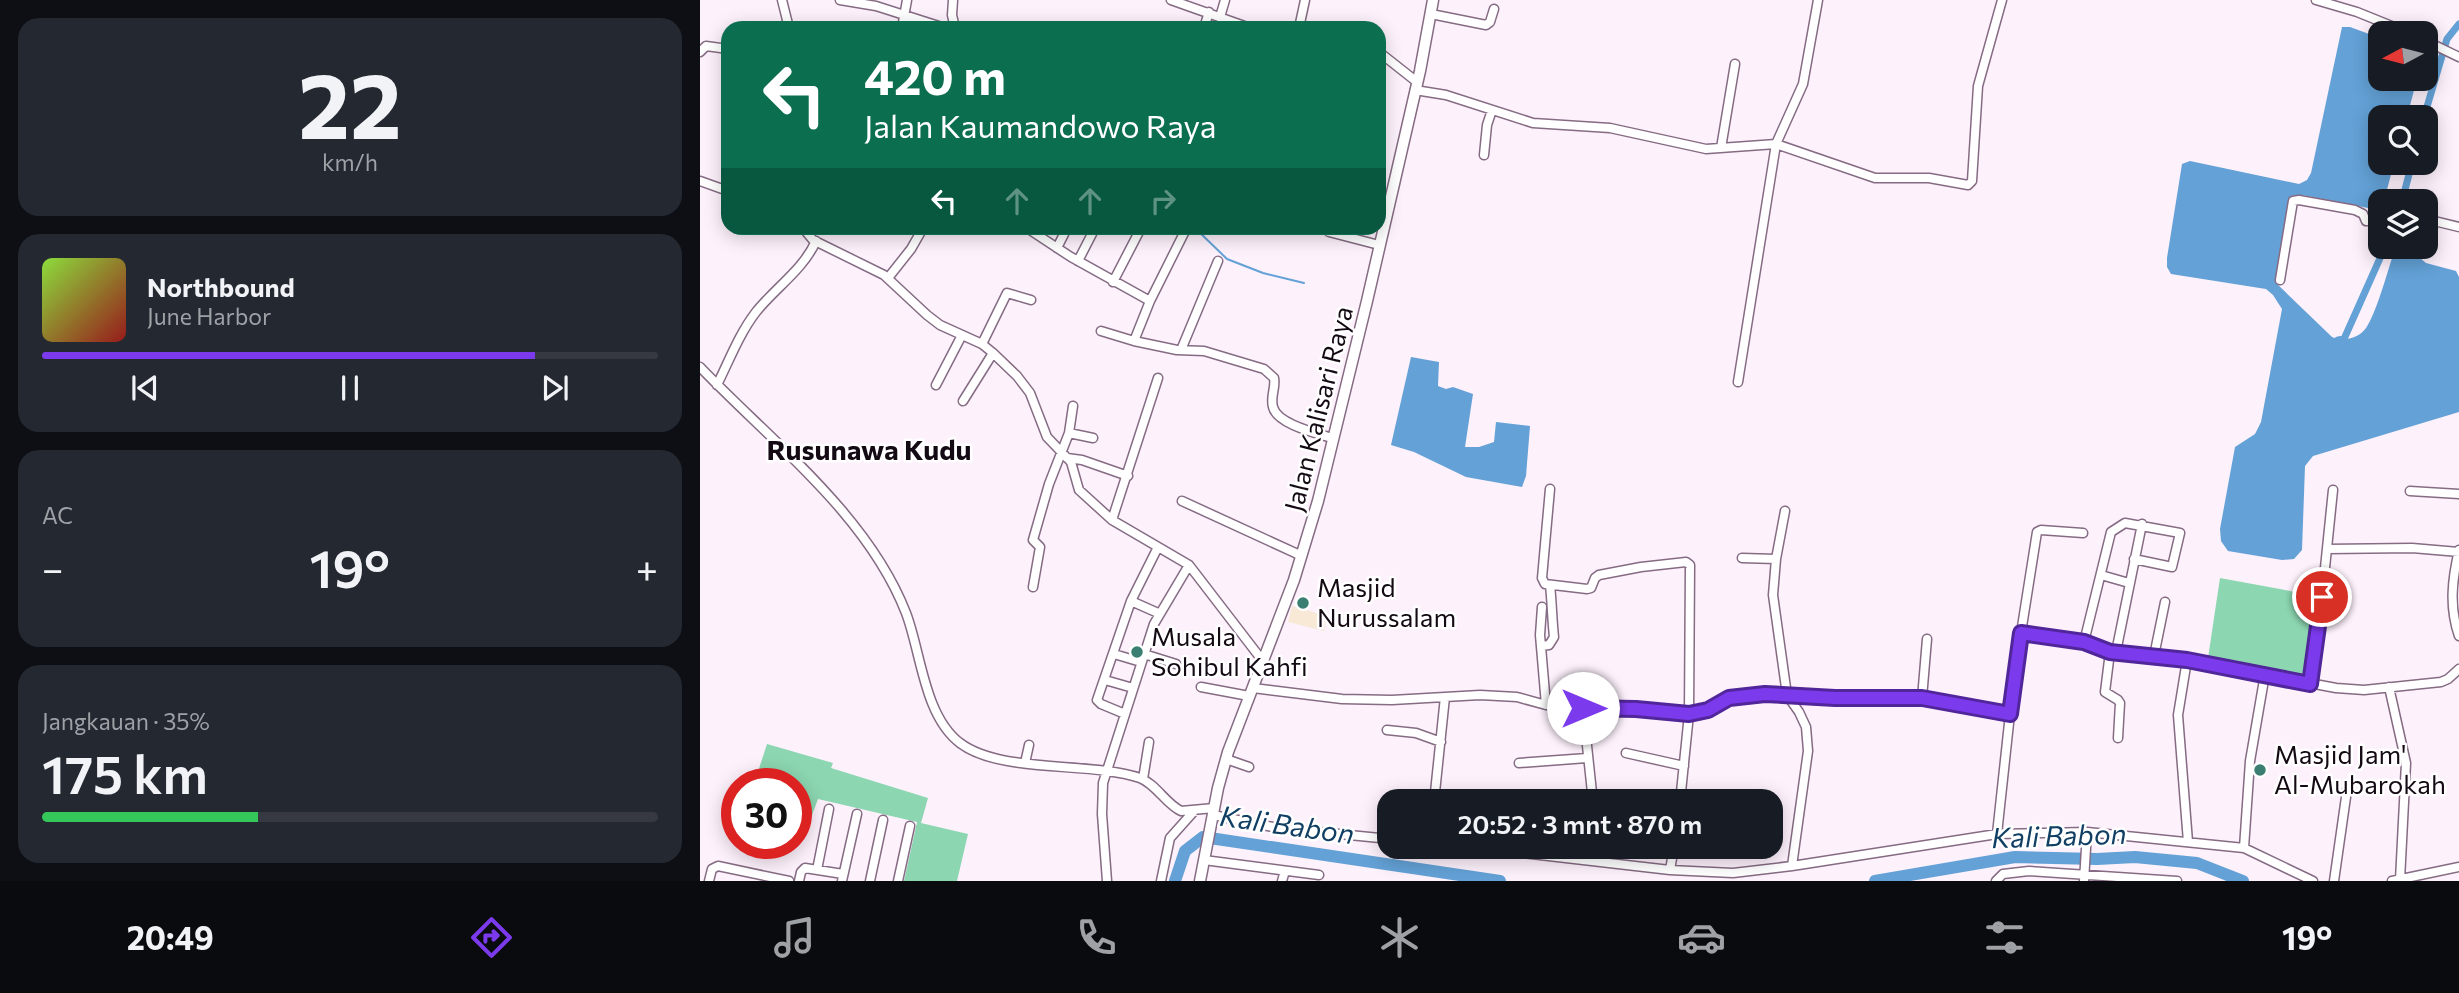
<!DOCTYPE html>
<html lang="id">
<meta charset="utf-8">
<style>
:root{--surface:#171b24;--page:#242831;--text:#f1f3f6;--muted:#9ea1a6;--line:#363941;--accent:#7c3aed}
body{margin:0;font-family:Commissioner,sans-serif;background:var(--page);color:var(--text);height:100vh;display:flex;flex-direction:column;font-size:26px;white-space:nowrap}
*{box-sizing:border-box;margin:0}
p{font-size:23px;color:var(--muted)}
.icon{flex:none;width:38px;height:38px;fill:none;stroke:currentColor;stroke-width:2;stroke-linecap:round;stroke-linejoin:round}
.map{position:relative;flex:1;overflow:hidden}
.drawer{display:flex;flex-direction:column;gap:18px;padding:18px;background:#0d0f14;width:700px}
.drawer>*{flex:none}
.guide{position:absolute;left:21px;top:21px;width:665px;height:214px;border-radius:21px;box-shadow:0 4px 18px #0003;background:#0b6e4f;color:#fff;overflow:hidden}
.needle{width:46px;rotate:263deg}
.tools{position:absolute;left:1668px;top:21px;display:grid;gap:14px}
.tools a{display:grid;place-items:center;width:70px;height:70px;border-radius:14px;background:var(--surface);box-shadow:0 4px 18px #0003;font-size:35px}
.speed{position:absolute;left:21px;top:768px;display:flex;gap:14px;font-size:35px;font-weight:700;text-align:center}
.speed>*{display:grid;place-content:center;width:91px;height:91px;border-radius:50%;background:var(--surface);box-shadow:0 4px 18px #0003;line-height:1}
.speed .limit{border:10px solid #d22;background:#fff;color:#111}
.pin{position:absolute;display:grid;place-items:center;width:60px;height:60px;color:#fff;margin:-30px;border:4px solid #fff;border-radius:50%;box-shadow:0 2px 7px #0007}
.me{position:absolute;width:77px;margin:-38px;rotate:90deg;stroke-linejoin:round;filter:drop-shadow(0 0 5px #0008)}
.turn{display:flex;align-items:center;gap:24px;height:147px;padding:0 28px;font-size:32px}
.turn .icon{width:91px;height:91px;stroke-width:2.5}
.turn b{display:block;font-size:49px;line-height:60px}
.lanes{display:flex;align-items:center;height:66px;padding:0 28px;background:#0003;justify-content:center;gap:35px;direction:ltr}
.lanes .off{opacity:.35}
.big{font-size:52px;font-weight:600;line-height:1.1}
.drawer .tile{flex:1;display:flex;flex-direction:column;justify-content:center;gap:10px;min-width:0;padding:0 24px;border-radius:21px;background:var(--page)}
.drawer .dial{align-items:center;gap:0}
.dial b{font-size:91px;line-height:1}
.song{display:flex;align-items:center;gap:21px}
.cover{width:84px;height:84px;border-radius:10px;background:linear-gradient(135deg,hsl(90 70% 55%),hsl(0 70% 35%))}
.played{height:7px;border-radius:4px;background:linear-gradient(90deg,var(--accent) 80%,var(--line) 80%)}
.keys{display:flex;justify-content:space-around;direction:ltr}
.heat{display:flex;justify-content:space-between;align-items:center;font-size:38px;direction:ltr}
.charge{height:10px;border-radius:5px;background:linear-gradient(90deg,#34c759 35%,var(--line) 0)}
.trip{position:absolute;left:677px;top:789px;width:406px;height:70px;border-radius:21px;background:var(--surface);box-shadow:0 4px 18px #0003;font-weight:600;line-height:70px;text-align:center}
.dock{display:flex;height:112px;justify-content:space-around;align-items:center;background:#090b0e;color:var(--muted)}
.dock .icon{width:49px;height:49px}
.dock .active{color:var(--accent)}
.dock b{font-size:32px;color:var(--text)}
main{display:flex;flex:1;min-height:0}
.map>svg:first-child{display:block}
.education{fill:#f7e9d6}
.green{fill:#8cd6b1}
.water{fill:#63a1d6}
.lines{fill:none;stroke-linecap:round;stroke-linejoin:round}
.stream{stroke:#63a1d6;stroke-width:2}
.canal{stroke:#63a1d6;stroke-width:7}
.river{stroke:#63a1d6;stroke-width:12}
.minor-casing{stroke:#856b83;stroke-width:11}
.tertiary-casing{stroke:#856b83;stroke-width:13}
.minor{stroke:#fff;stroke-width:8}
.tertiary{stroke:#fff;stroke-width:10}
.route-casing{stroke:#51269a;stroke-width:18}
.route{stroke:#7c3aed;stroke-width:12}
.poi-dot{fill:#3b7f72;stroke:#fff;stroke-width:2.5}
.labels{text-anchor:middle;stroke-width:5;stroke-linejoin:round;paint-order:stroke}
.street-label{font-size:26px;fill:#130a13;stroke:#fff}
.poi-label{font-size:26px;fill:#130a13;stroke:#fff;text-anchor:start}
.neighbourhood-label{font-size:28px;font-weight:bold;fill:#130a13;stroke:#fff}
.water-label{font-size:28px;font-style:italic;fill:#103f63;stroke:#fff}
</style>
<main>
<section class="drawer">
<div class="tile dial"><b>22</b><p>km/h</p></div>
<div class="tile">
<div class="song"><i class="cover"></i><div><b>Northbound</b><p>June Harbor</p></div></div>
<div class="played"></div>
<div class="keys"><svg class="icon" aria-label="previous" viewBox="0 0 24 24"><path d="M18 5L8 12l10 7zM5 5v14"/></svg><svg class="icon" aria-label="pause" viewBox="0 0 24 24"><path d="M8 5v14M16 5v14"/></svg><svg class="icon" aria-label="next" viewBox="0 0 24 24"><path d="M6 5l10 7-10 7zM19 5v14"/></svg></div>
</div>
<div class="tile"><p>AC</p>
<div class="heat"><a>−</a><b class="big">19°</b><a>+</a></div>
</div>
<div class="tile"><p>Jangkauan · 35%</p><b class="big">175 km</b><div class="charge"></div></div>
</section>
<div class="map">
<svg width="1759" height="881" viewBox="0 0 1759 881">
<rect width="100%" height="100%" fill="#fdf1fc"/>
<path class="education" d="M592,606L627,616L624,631L588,622Z"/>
<path class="green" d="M1520,578L1617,596L1604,676L1508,658Z
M67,744L133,763L131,768L228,798L221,823L268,834L257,881H204L217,822L118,799L108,826L96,823V784H54Z"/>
<path class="water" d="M1642,27H1650L1680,38V79H1717L1707,117H1680V163H1694L1684,201H1680V205L1668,208L1602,195L1591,196L1576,283L1632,337C1644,342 1659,338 1666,328C1677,312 1688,269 1695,249L1707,247L1726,263L1756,271L1759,277V412L1613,456L1605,466L1602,550L1594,559L1582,560L1528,551L1521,541L1520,529L1535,447L1555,434L1561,422L1582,309L1573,295L1566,289L1471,274L1467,267V258L1482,164L1490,161L1599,184L1607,180L1611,173Z
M711,357L739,362L738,386L746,389L753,387L773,394L765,447H779L794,442L796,422L830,426L826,476L822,487L766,477L714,452L691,445Z"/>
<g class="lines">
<path class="stream" d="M95,228L100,232
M495,228L527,259L563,273L604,283"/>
<path class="canal" d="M1724,117L1747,39L1759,24
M1702,201L1712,163
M1638,340L1644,339L1685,247"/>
<path class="river" d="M475,881L485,851L503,837L800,881
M1175,881L1315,857L1397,859L1435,857L1497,863L1543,881"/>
<g class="minor-casing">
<path id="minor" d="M82,0L89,28
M140,0L176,6L245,28
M253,0L252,15L255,28
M471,0L550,28
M1616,0L1657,12L1709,33
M731,14L786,25L790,22L794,9
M520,17L525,0
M202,28L207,0
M504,28L509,12
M599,28L605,0
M642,28H643
M1726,41L1759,57
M0,52L6,46L28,49
M679,52L717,82
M715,90L746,95L833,123L910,128L1006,149L1076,144L1175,178H1229L1268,185L1272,181L1278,86L1302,0
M1021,148L1035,64
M784,155L787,125L792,110
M0,181L28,191
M1726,219L1759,227
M103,228L113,240L184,275L227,315L240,325L282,344L293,353L317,376L330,393L347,437L371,462L379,490L412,520L489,565L562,660
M327,228L371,257L450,301
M629,232L679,245
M357,248L367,228
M378,261L395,228
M188,278L211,249L223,228
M1580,280L1593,201L1599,200L1655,210L1663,214L1666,221H1680
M413,282L441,228
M401,331L434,341L477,350L504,351L564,369L574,378C576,388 570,396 573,407C577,424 616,433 632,438
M434,341L450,301L486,229
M282,344L307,293L331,300
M481,350L518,261
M0,367C71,441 168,515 206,613C221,652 224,716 260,743C301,774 390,761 440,778C456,784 466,804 481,811L514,808
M1038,382L1076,144L1103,84L1118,0
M17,385C29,361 39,334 56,312C75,288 103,270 116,241
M236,385L262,335
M263,401L293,353
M369,433L393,438
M367,458L382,460L428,476
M850,489L842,578L845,584L887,589L891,588L895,578L899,575L941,567L986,562L990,565L989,714L980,802
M1710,491L1759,494
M482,501L602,556
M1085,511L1076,559L1073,595L1087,695L1099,712L1106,727L1108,751L1092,866
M412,520L458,378
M1627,549L1712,548L1759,552
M1759,550C1752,580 1749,607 1759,636
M1042,558L1076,559
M1401,575L1429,583
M333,587L340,547L333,540L349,484L369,433L373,406
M431,601L458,613
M842,607L840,635L846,705
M1321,633L1337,532L1341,530L1383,533
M1384,642L1411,532L1425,523L1480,533L1472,567L1434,559
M841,646L849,645L854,637C852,619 852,603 850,585
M1410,652L1405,692L1418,700L1420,703L1418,738
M1416,652L1442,524
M414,654L441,662
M444,654L476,664
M1454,656L1465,602
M1487,660L1478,715L1488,842
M405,680L433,688
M1610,684L1622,597L1633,490
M501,687L549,696
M1689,687L1706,763L1700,880
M553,688L642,699L692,700L780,695L817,697L846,705L936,709L989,714L1008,710L1029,698L1065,694L1151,698L1206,697L1254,703L1310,714L1321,633L1384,642L1410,652L1487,660L1636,688L1664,690L1741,682L1748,679L1759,669
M1222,698L1227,639
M883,708L893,802
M425,714L401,704L397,700L431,601L458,547
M687,730L716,733L741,742
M926,753L984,766
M526,759L549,767
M325,763L329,745
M819,763L887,758
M443,779L449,742
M734,802L745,697
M513,815L578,828L690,839
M1297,834L1310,714
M770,847L970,870L1033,873L1092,866L1297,834L1387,832L1544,848L1613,881
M899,847L901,861
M1544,848L1550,761L1565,674
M504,860L619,875
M117,870L129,809
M970,870L974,847
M9,881L12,869L18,866L89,881
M99,881L101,872L105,868L143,874
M142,881L157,814
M170,881L183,820
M198,881L210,826
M407,881L402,814L403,783L454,624L489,565
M461,881L470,838L495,810
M582,881L585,871
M1296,881L1303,874L1329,871L1477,881
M1384,881L1387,832
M1634,881L1647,790
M1692,881L1759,867"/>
</g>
<g class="tertiary-casing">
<path id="tertiary" d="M500,881L518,788L528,752L594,580L618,501L667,301L720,71L733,0"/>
</g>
<use href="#minor" class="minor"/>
<use href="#tertiary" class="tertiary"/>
</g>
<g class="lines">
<g class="route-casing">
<path id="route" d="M883,708L936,709L989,714L1008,710L1029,698L1065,694L1135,698H1222L1310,714L1321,633L1384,642L1410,652L1487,660L1610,684L1622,597"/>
</g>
<use href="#route" class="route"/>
</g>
<g class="poi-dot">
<circle cx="603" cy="603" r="7"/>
<circle cx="437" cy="652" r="7"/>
<circle cx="1560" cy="770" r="7"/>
</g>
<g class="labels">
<g class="street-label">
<text transform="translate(619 409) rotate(-76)" y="9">Jalan Kalisari Raya</text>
</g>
<g class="poi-label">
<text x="617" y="597">Masjid<tspan x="617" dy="30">Nurussalam</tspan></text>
<text x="451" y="646">Musala<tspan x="451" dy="30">Sohibul Kahfi</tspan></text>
<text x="1574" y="764">Masjid Jam'<tspan x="1574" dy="30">Al-Mubarokah</tspan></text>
</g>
<g class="neighbourhood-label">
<text x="169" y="460">Rusunawa Kudu</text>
</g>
<g class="water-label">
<text transform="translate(587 825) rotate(8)" y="10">Kali Babon</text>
<text transform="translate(1359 836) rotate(-2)" y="10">Kali Babon</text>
</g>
</g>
</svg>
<div class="tools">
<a><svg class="needle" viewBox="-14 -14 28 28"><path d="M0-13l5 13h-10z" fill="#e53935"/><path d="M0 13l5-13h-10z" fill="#9ea1a6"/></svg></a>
<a><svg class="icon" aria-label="search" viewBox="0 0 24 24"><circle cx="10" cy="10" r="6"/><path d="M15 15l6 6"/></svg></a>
<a><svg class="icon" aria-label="layers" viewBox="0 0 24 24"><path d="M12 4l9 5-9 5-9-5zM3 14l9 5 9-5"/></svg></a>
</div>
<div class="speed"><div class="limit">30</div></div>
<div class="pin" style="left:1622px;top:597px;background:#d93025"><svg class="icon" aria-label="arrive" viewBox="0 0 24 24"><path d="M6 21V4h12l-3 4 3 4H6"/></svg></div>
<svg class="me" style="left:883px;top:708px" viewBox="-20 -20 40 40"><circle r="19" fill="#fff"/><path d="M0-13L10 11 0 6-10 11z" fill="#7c3aed"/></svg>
<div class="trip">20:52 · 3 mnt · 870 m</div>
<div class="guide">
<div class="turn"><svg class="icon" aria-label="left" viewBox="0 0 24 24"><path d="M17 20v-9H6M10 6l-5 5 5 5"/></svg><div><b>420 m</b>Jalan Kaumandowo Raya</div></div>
<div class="lanes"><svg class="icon" aria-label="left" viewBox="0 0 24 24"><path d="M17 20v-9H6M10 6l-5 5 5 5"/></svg><svg class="icon off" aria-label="ahead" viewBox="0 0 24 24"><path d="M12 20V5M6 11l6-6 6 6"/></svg><svg class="icon off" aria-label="ahead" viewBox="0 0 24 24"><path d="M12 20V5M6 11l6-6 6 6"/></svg><svg class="icon off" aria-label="right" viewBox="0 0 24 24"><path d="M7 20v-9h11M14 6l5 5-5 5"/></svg></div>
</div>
</div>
</main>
<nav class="dock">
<b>20:49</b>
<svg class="icon active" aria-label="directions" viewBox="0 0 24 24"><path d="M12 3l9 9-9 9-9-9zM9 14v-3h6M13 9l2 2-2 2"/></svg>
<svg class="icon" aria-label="music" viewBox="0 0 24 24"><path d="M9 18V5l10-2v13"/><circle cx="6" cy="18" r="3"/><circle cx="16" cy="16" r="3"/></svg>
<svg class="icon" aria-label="phone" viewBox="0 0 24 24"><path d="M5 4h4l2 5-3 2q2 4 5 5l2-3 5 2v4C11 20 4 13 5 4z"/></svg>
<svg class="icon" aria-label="climate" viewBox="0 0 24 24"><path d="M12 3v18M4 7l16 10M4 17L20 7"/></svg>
<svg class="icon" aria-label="car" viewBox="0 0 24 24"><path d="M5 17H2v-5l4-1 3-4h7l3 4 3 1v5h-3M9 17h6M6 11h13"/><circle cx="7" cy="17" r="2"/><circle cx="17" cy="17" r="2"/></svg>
<svg class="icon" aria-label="filters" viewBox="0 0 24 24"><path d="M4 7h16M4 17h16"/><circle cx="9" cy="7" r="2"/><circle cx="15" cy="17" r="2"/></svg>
<b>19°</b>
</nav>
